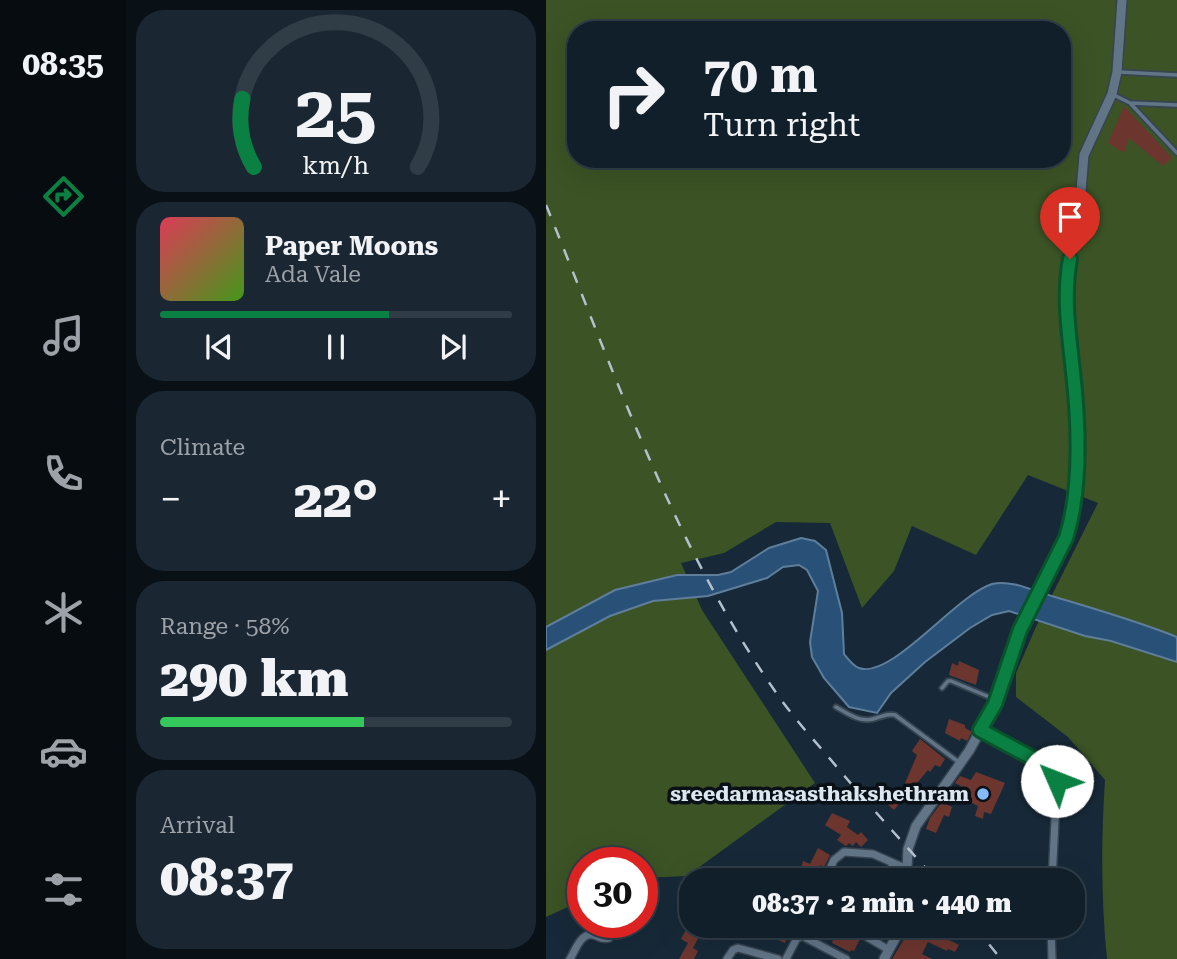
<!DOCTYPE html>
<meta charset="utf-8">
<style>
:root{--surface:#111f2a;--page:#1a2732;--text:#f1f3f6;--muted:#9ca2a8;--line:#303d47;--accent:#0b8043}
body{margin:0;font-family:"Roboto Serif",serif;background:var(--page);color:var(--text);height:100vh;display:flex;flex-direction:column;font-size:26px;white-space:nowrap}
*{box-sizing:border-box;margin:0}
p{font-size:23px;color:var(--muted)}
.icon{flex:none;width:38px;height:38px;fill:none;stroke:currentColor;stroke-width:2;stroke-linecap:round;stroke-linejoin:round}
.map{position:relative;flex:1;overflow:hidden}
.drawer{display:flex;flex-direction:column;gap:10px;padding:10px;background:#091117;width:420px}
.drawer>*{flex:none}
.banner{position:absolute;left:21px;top:21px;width:504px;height:147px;border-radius:28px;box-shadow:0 7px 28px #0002,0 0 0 2px var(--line);background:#111f2a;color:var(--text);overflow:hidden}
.speed{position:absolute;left:21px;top:847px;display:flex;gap:14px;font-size:35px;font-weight:700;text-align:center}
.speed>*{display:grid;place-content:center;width:91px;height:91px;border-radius:50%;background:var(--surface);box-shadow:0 7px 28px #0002,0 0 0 2px var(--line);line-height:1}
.speed .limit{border:10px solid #d22;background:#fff;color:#111}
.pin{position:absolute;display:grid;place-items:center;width:60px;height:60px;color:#fff;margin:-72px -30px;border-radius:50% 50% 50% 0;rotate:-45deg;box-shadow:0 0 7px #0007}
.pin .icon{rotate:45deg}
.me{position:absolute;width:77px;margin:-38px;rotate:314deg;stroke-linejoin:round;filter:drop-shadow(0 0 5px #0008)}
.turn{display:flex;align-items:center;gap:24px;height:147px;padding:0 21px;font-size:32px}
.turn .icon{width:91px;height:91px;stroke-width:2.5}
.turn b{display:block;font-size:49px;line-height:60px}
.big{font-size:52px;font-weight:800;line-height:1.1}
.drawer .widget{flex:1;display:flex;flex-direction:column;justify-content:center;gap:10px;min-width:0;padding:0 24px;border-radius:28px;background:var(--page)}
.drawer .dial{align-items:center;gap:0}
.dial svg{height:182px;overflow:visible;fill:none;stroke:var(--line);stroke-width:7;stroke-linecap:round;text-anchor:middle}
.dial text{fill:var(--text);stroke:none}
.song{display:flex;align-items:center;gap:21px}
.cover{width:84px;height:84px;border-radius:10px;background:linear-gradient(135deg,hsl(350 70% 55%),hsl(100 70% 35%))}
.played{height:7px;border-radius:4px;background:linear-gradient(90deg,var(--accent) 65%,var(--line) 65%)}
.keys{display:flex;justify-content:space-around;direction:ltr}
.heat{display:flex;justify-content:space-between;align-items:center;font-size:38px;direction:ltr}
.charge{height:10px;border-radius:5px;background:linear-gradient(90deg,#34c759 58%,var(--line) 0)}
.trip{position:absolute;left:133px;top:868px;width:406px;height:70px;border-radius:28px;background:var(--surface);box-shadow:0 7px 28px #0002,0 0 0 2px var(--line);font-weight:800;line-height:70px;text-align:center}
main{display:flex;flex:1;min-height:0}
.tabs{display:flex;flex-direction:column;width:126px;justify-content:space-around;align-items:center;background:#070c11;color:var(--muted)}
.tabs .icon{width:49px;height:49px}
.tabs .on{color:var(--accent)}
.tabs b{font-size:32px;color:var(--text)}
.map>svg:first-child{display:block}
.green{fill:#3b5325;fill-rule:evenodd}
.water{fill:#295177;stroke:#5e7e9b;stroke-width:2}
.building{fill:#6c362f}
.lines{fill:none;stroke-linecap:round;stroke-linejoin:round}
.service-casing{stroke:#374451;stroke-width:7}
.minor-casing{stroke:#374451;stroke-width:10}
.tertiary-casing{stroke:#374451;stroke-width:12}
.service{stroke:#617587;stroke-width:3.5}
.minor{stroke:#617587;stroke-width:7}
.tertiary{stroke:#617587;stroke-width:9}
.rail{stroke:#b4c0cb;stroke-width:2.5;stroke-dasharray:12 12;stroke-linecap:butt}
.route-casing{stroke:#07532c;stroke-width:18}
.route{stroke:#0b8043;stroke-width:12}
.poi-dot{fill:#84bcfb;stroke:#091117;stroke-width:2.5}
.labels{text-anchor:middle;stroke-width:7;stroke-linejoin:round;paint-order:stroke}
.poi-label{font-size:21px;font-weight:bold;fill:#dbe6f0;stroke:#091117;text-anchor:end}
</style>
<main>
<nav class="tabs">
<b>08:35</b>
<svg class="icon on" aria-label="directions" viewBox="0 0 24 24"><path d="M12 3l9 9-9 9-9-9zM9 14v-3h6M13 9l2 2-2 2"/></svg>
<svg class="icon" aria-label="music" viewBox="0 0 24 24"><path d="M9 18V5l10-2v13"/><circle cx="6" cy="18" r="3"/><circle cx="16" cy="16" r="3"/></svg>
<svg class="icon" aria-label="phone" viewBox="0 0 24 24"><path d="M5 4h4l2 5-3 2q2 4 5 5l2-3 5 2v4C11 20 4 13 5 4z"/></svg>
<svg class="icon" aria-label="climate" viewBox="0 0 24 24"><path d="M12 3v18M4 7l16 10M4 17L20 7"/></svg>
<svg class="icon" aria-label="car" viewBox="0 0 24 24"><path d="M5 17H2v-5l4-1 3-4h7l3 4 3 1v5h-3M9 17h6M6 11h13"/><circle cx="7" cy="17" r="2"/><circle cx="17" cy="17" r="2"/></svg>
<svg class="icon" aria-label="filters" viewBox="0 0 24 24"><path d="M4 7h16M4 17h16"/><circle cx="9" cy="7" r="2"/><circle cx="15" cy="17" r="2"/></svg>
</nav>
<section class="drawer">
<div class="widget dial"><svg viewBox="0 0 100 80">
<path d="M14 69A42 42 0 1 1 86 69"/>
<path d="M14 69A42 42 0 0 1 9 39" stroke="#0b8043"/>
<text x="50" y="56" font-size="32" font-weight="700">25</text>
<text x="50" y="72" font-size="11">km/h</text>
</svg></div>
<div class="widget">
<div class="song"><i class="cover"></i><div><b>Paper Moons</b><p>Ada Vale</p></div></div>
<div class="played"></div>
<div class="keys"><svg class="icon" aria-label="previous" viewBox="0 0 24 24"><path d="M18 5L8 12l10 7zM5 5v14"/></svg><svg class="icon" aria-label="pause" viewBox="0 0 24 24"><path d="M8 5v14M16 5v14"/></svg><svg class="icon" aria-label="next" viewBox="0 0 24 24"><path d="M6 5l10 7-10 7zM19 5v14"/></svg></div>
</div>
<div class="widget"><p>Climate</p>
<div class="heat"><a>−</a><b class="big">22°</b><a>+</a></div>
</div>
<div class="widget"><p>Range · 58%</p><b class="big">290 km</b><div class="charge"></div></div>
<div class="widget"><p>Arrival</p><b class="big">08:37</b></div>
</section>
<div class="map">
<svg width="631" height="959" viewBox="0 0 631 959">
<rect width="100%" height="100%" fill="#172938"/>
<path class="green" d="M0,0H631V959H561C555,899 555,841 559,780L522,737L470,697V673L489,629L552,503L482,475L430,555L366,526L348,571L316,608L284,523L230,522L178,553L135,563L156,610L269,783L141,876L96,878V863H37V900L0,917ZM30,30H516V159H30Z"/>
<path class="water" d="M255,538L269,541L280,550L296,613L298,654C302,659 307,666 313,668C345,680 410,595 446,584C466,579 490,592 509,597C550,609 591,621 631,637V662L565,641L539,636L463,611L446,615L424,628L379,662L345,693L331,713L303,707L278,678L266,657L264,642L272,591L261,570L253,565L237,567L221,578L162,596L107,601L64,616L0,650V627L69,590L131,575H172L185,572L223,548Z"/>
<path class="building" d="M578,106L626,158L617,166L583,138L578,153L562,143Z
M413,661L433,670L430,685L403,675L406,663L412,666Z
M403,719L419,725V728L426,732L421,741L415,738L414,741L399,733Z
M374,739L399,759L394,767L389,765L384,772L382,770L348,810L338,801L347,789L354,795L371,755L366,751Z
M430,772L459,783L445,814L438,812L437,819L429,816L432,806L416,798L421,789L409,783L414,776L425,780Z
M396,802L406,807L403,817L398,815L390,833L380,829L384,818Z
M286,813L304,821L301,827L312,835L315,832L322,840L315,847L310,842L307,846L303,843L300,846L291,840L295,835L279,825Z
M272,848L284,855L278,867L274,865L268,880H252L257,861L264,864Z
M142,926L155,933L147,948L152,951L148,959H133L142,943L135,939Z
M220,926H239L253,931L243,934L239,943L219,934Z
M366,926H397L393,935L413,945L409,952L402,949L401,951L382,942L376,954L386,959H346Z
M291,928L314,939L308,951L305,950L304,952L286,943Z"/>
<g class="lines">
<g class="service-casing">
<path id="service" d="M573,72L631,75
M568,95L584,103L631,105
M584,103L631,153
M396,688L402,681H405L448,699
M290,707C302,714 313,722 327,719C336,717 341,713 349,715L414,763"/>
</g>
<g class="minor-casing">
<path id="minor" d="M474,630L500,580
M434,730L510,772L511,781L506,880
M279,880L288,860L298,852L327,854L361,869
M340,880L347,864
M261,926L260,938L300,959
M319,926L318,934L321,937L343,950
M505,926L506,959
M24,959C29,951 35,932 47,935C55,937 55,940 63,938L68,922
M181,959L187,950L192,948L232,959
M240,959L251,938L258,936"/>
</g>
<g class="tertiary-casing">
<path id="tertiary" d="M500,580L520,539L525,524L530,479L532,436L528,375L519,307L521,277L534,203L538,155L566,94L571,72L576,0
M370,880L361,869L362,849L370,826L423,751L449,704L474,630
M338,959L356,926"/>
</g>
<use href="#service" class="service"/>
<use href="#minor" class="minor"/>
<use href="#tertiary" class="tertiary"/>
<path class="rail" d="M0,205C68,371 128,547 231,694C247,717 267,739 285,760C319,801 355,840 390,880
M428,926L455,959"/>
</g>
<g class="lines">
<g class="route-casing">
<path id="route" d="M511,781L510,772L503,767L434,730L449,704L474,630L520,538C536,487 533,425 527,372C523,333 517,297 524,259"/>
</g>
<use href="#route" class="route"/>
</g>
<circle class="poi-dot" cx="437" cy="794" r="7"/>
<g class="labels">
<g class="poi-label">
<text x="423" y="801">sreedarmasasthakshethram</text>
</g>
</g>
</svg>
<div class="speed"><div class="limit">30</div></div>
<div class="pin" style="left:524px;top:259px;background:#d93025"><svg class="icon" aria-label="arrive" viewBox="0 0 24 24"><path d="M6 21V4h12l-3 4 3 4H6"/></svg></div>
<svg class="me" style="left:511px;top:781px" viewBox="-20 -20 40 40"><circle r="19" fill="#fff"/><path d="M0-13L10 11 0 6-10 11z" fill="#0b8043"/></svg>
<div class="trip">08:37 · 2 min · 440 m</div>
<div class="banner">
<div class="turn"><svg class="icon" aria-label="right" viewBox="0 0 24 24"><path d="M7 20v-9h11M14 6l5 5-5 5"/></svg><div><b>70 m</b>Turn right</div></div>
</div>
</div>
</main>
